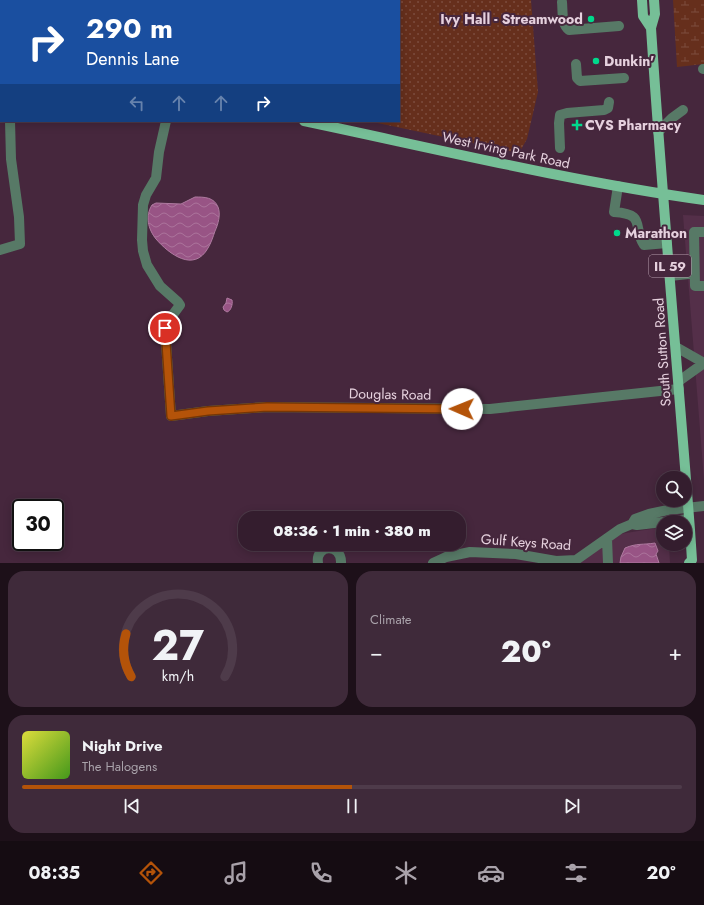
<!DOCTYPE html>
<meta charset="utf-8">
<style>
:root{--surface:#341d2e;--page:#3f2a3a;--text:#f1f3f6;--muted:#a9a2aa;--line:#4e3b4a;--accent:#b45309}
body{margin:0;font-family:Jost,sans-serif;background:var(--page);color:var(--text);height:100vh;display:flex;flex-direction:column;font-size:15px;white-space:nowrap}
*{box-sizing:border-box;margin:0}
p{font-size:13px;color:var(--muted)}
.icon{flex:none;width:22px;height:22px;fill:none;stroke:currentColor;stroke-width:2;stroke-linecap:round;stroke-linejoin:round}
.map{position:relative;height:563px;overflow:hidden}
.side{display:flex;flex-direction:column;gap:8px;padding:8px;background:#1d1019;flex:1}
.side>*{flex:none}
.hud{position:absolute;left:0px;top:0px;width:400px;height:122px;box-shadow:0 2px 10px #0003,0 0 0 1px var(--line);background:#1a4fa0;color:#fff;overflow:hidden}
.buttons{position:absolute;left:656px;top:471px;display:grid;gap:8px}
.buttons a{display:grid;place-items:center;width:36px;height:36px;border-radius:50%;background:var(--surface);box-shadow:0 2px 10px #0003,0 0 0 1px var(--line);font-size:20px}
.speed{position:absolute;left:12px;top:499px;display:flex;gap:8px;font-size:20px;font-weight:700;text-align:center}
.speed>*{display:grid;place-content:center;width:52px;height:52px;border-radius:50%;background:var(--surface);box-shadow:0 2px 10px #0003,0 0 0 1px var(--line);line-height:1}
.speed .limit{border:2px solid #111;border-radius:6px;background:#fff;color:#111}
.pin{position:absolute;display:grid;place-items:center;width:34px;height:34px;color:#fff;margin:-17px;border:2px solid #fff;border-radius:50%;box-shadow:0 1px 4px #0007}
.me{position:absolute;width:44px;margin:-22px;rotate:271deg;stroke-linejoin:round;filter:drop-shadow(0 0 3px #0008)}
.turn{display:flex;align-items:center;gap:14px;height:84px;padding:0 20px;font-size:18px}
.turn .icon{width:52px;height:52px;stroke-width:2.5}
.turn b{display:block;font-size:28px;line-height:34px}
.lanes{display:flex;align-items:center;height:38px;padding:0 20px;background:#0003;justify-content:center;gap:20px;direction:ltr}
.lanes .off{opacity:.35}
.big{font-size:30px;font-weight:800;line-height:1.1}
.side .widget{flex:1;display:flex;flex-direction:column;justify-content:center;gap:6px;min-width:0;padding:0 14px;border-radius:16px;background:var(--page)}
.side .dial{align-items:center;gap:0}
.dial svg{height:104px;overflow:visible;fill:none;stroke:var(--line);stroke-width:7;stroke-linecap:round;text-anchor:middle}
.dial text{fill:var(--text);stroke:none}
.song{display:flex;align-items:center;gap:12px}
.cover{width:48px;height:48px;border-radius:6px;background:linear-gradient(135deg,hsl(60 70% 55%),hsl(100 70% 35%))}
.played{height:4px;border-radius:2px;background:linear-gradient(90deg,var(--accent) 50%,var(--line) 50%)}
.keys{display:flex;justify-content:space-around;direction:ltr}
.heat{display:flex;justify-content:space-between;align-items:center;font-size:22px;direction:ltr}
.side .tiles{flex:1;display:grid;gap:8px;grid-template-columns:1fr 1fr}
.widget:last-child{grid-column:span 2}
.trip{position:absolute;left:238px;top:511px;width:228px;height:40px;border-radius:16px;background:var(--surface);box-shadow:0 2px 10px #0003,0 0 0 1px var(--line);font-weight:800;line-height:40px;text-align:center}
.tabs{display:flex;height:64px;justify-content:space-around;align-items:center;background:#150c12;color:var(--muted)}
.tabs .icon{width:28px;height:28px}
.tabs .on{color:var(--accent)}
.tabs b{font-size:18px;color:var(--text)}
.map>svg:first-child{display:block}
.built{fill:#542f49}
.grass{fill:url(#grass-dots)}
.wetland{fill:url(#wetland-marsh)}
.water{fill:url(#water-waves);stroke:#af7aa0}
.lines{fill:none;stroke-linecap:round;stroke-linejoin:round}
.minor{stroke:#577966;stroke-width:10}
.major{stroke:#76bf97;stroke-width:10}
.route-casing{stroke:#753606;stroke-width:10}
.route{stroke:#b45309;stroke-width:7}
.poi-dot{fill:#00d98c;stroke:#46273d;stroke-width:1.5}
.labels{text-anchor:middle;stroke-width:4;stroke-linejoin:round;paint-order:stroke}
.shield{fill:#46273d;stroke:#b69eae;stroke-width:1}
.shield-label{font-size:13px;font-weight:bold;fill:#e6d1de}
.poi-label{font-size:14px;font-weight:bold;fill:#e6d1de;stroke:#46273d;text-anchor:start}
.street-label{font-size:14px;fill:#e6d1de;stroke:#46273d}
</style>
<div class="map">
<svg width="704" height="563" viewBox="0 0 704 563">
<defs>
<pattern id="grass-dots" width="8" height="8" patternUnits="userSpaceOnUse"><rect width="8" height="8" fill="#662f1c"/><path d="M2 2h.1M6 6h.1" fill="none" stroke="#7c4c3d" stroke-width="1.8" stroke-linecap="round"/></pattern>
<pattern id="wetland-marsh" width="20" height="14" patternUnits="userSpaceOnUse"><rect width="20" height="14" fill="#662f1c"/><path d="M1 5h8M5 5V1M11 12h8M15 12V8" fill="none" stroke="#7c4c3d"/></pattern>
<pattern id="water-waves" width="16" height="10" patternUnits="userSpaceOnUse"><rect width="16" height="10" fill="#985485"/><path d="M0 5q4-4 8 0t8 0" fill="none" stroke="#ab739b"/></pattern>
</defs>
<rect width="100%" height="100%" fill="#46273d"/>
<path class="built" d="M683,215L704,216V480Z
M663,527V544H669L670,563H571L620,534Z"/>
<path class="grass" d="M376,0H531L538,92L527,139L519,153L368,121H399V1H375Z"/>
<path class="wetland" d="M673,0H704V64L677,67Z"/>
<path class="water" d="M195,197C204,197 214,197 218,207C221,214 218,225 215,231C213,237 211,243 208,248C194,273 169,254 156,239C148,229 145,216 152,205L156,203L181,204Z
M227,298L232,300C233,304 231,311 227,312L224,310L223,307L226,303Z
M655,543L658,551L656,554L659,563H620L621,557L625,548C637,543 643,545 655,543Z"/>
<g class="lines">
<path class="minor" d="M125,1L126,0
M226,1L227,0
M562,2C563,11 561,24 569,30L619,26
M576,64L577,78L580,81L624,78
M703,69H704
M166,121L159,152L156,178L146,195L143,205L142,240L143,251L147,265L160,286L178,302L180,305L166,324L165,328L171,416L208,411L267,407L490,409L679,389
M658,132L672,118L683,110
M560,148L559,123L560,115L567,113L604,110L608,108L609,102
M618,186L614,212C647,214 632,227 644,245L667,243
M704,232H694L695,286H704
M642,241L646,238L667,236
M0,250L20,244L19,217L11,159L10,121
M670,266L688,265L694,268
M670,276L688,274L694,268
M676,347L704,363L679,381
M632,524L637,525L689,519
M607,539L608,563
M318,563C315,544 342,543 341,563
M433,563L446,557L470,552L516,554L556,561L576,560L620,529L632,524L635,519L649,514L668,510L704,506"/>
<path class="major" d="M642,0L643,16L651,28C662,196 677,363 690,530L692,560L689,563
M651,28L655,14L654,0
M0,52L1,53
M304,121C437,149 569,181 704,200"/>
</g>
<g class="lines">
<g class="route-casing">
<path id="route" d="M165,328L171,416L208,411L267,407L462,409"/>
</g>
<use href="#route" class="route"/>
</g>
<g class="poi-dot">
<circle cx="591" cy="19" r="4"/>
<circle cx="596" cy="61" r="4"/>
<path d="M575 119h4v4h4v4h-4v4h-4v-4h-4v-4h4z"/>
<circle cx="617" cy="233" r="4"/>
</g>
<g class="labels">
<rect class="shield" x="649" y="255" width="42" height="22" rx="3"/>
<g class="shield-label">
<text x="670" y="271">IL 59</text>
</g>
<g class="poi-label">
<text x="583" y="24" text-anchor="end">Ivy Hall - Streamwood</text>
<text x="604" y="66">Dunkin'</text>
<text x="585" y="130">CVS Pharmacy</text>
<text x="625" y="238">Marathon</text>
</g>
<g class="street-label">
<text transform="translate(506 150) rotate(12)" y="5">West Irving Park Road</text>
<text transform="translate(662 352) rotate(-94)" y="5">South Sutton Road</text>
<text transform="translate(390 394) rotate(1)" y="5">Douglas Road</text>
<text transform="translate(526 542) rotate(4)" y="5">Gulf Keys Road</text>
</g>
</g>
</svg>
<div class="buttons">
<a><svg class="icon" aria-label="search" viewBox="0 0 24 24"><circle cx="10" cy="10" r="6"/><path d="M15 15l6 6"/></svg></a>
<a><svg class="icon" aria-label="layers" viewBox="0 0 24 24"><path d="M12 4l9 5-9 5-9-5zM3 14l9 5 9-5"/></svg></a>
</div>
<div class="speed"><div class="limit">30</div></div>
<div class="pin" style="left:165px;top:328px;background:#d93025"><svg class="icon" aria-label="arrive" viewBox="0 0 24 24"><path d="M6 21V4h12l-3 4 3 4H6"/></svg></div>
<svg class="me" style="left:462px;top:409px" viewBox="-20 -20 40 40"><circle r="19" fill="#fff"/><path d="M0-13L10 11 0 6-10 11z" fill="#b45309"/></svg>
<div class="trip">08:36 · 1 min · 380 m</div>
<div class="hud">
<div class="turn"><svg class="icon" aria-label="right" viewBox="0 0 24 24"><path d="M7 20v-9h11M14 6l5 5-5 5"/></svg><div><b>290 m</b>Dennis Lane</div></div>
<div class="lanes"><svg class="icon off" aria-label="left" viewBox="0 0 24 24"><path d="M17 20v-9H6M10 6l-5 5 5 5"/></svg><svg class="icon off" aria-label="ahead" viewBox="0 0 24 24"><path d="M12 20V5M6 11l6-6 6 6"/></svg><svg class="icon off" aria-label="ahead" viewBox="0 0 24 24"><path d="M12 20V5M6 11l6-6 6 6"/></svg><svg class="icon" aria-label="right" viewBox="0 0 24 24"><path d="M7 20v-9h11M14 6l5 5-5 5"/></svg></div>
</div>
</div>
<section class="side">
<div class="tiles">
<div class="widget dial"><svg viewBox="0 0 100 80">
<path d="M14 69A42 42 0 1 1 86 69"/>
<path d="M14 69A42 42 0 0 1 10 36" stroke="#b45309"/>
<text x="50" y="56" font-size="32" font-weight="700">27</text>
<text x="50" y="72" font-size="11">km/h</text>
</svg></div>
<div class="widget"><p>Climate</p>
<div class="heat"><a>−</a><b class="big">20°</b><a>+</a></div>
</div>
<div class="widget">
<div class="song"><i class="cover"></i><div><b>Night Drive</b><p>The Halogens</p></div></div>
<div class="played"></div>
<div class="keys"><svg class="icon" aria-label="previous" viewBox="0 0 24 24"><path d="M18 5L8 12l10 7zM5 5v14"/></svg><svg class="icon" aria-label="pause" viewBox="0 0 24 24"><path d="M8 5v14M16 5v14"/></svg><svg class="icon" aria-label="next" viewBox="0 0 24 24"><path d="M6 5l10 7-10 7zM19 5v14"/></svg></div>
</div>
</div>
</section>
<nav class="tabs">
<b>08:35</b>
<svg class="icon on" aria-label="directions" viewBox="0 0 24 24"><path d="M12 3l9 9-9 9-9-9zM9 14v-3h6M13 9l2 2-2 2"/></svg>
<svg class="icon" aria-label="music" viewBox="0 0 24 24"><path d="M9 18V5l10-2v13"/><circle cx="6" cy="18" r="3"/><circle cx="16" cy="16" r="3"/></svg>
<svg class="icon" aria-label="phone" viewBox="0 0 24 24"><path d="M5 4h4l2 5-3 2q2 4 5 5l2-3 5 2v4C11 20 4 13 5 4z"/></svg>
<svg class="icon" aria-label="climate" viewBox="0 0 24 24"><path d="M12 3v18M4 7l16 10M4 17L20 7"/></svg>
<svg class="icon" aria-label="car" viewBox="0 0 24 24"><path d="M5 17H2v-5l4-1 3-4h7l3 4 3 1v5h-3M9 17h6M6 11h13"/><circle cx="7" cy="17" r="2"/><circle cx="17" cy="17" r="2"/></svg>
<svg class="icon" aria-label="filters" viewBox="0 0 24 24"><path d="M4 7h16M4 17h16"/><circle cx="9" cy="7" r="2"/><circle cx="15" cy="17" r="2"/></svg>
<b>20°</b>
</nav>
